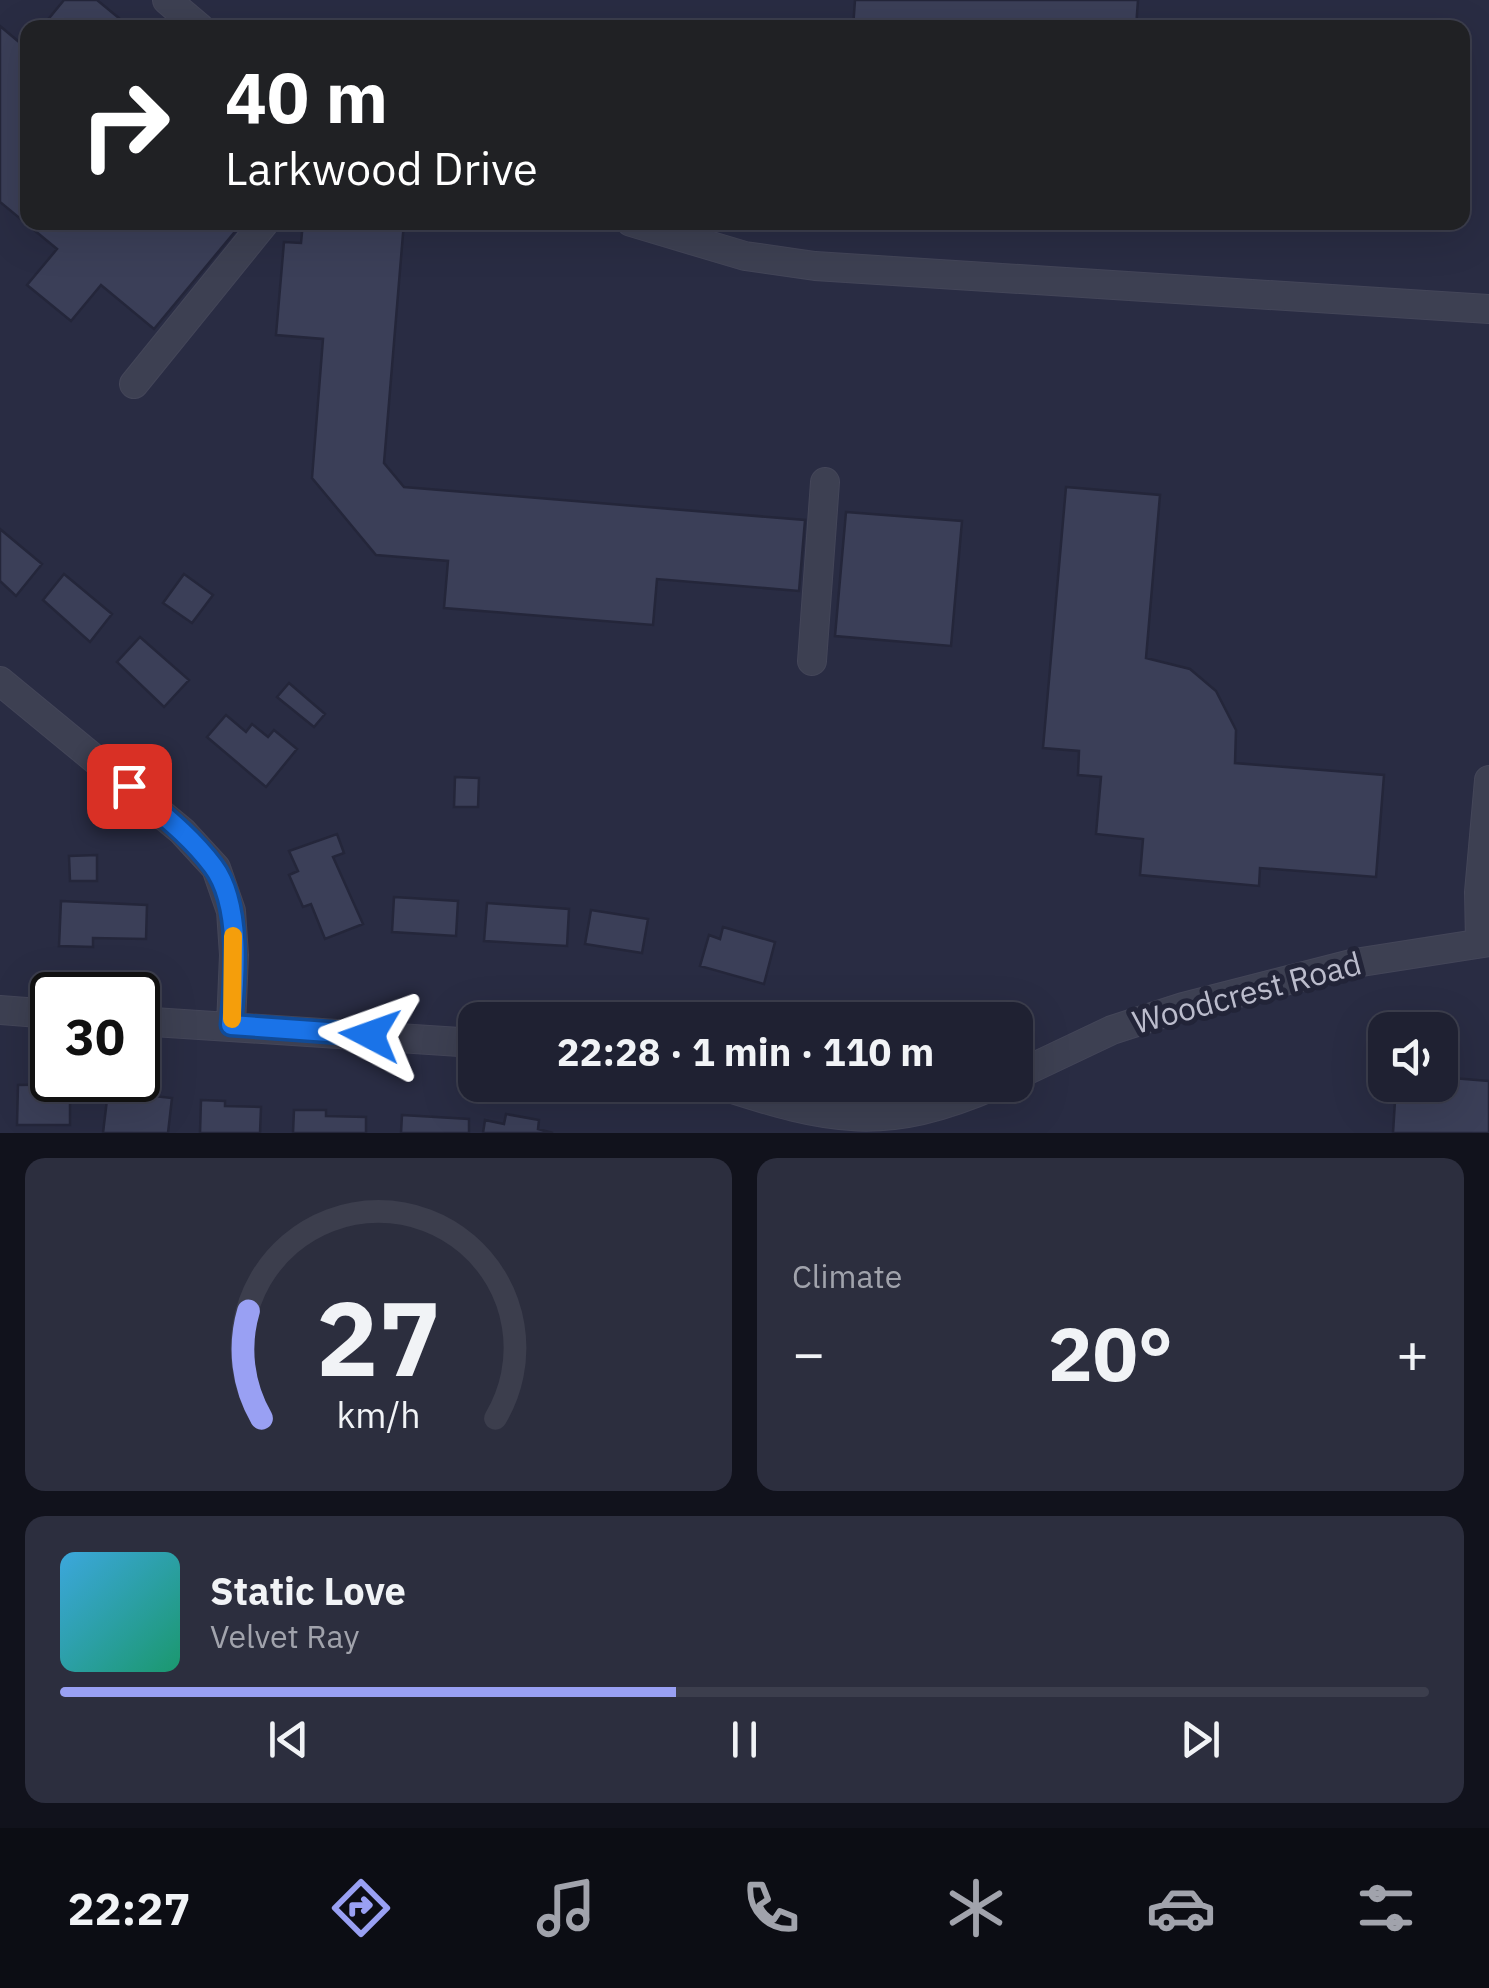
<!DOCTYPE html>
<meta charset="utf-8">
<style>
:root{--surface:#1f2132;--page:#2c2e3e;--text:#f1f3f6;--muted:#a1a3ac;--line:#3c3e4d;--accent:#99a0f3}
body{margin:0;font-family:"IBM Plex Sans",sans-serif;background:var(--page);color:var(--text);height:100vh;display:flex;flex-direction:column;font-size:38px;white-space:nowrap}
*{box-sizing:border-box;margin:0}
p{font-size:32px;color:var(--muted)}
.icon{flex:none;width:55px;height:55px;fill:none;stroke:currentColor;stroke-width:2;stroke-linecap:round;stroke-linejoin:round}
.map{position:relative;height:1133px;overflow:hidden}
.panel{display:flex;flex-direction:column;gap:25px;padding:25px;background:#11121c;flex:1}
.panel>*{flex:none}
.banner{position:absolute;left:20px;top:20px;width:1450px;height:210px;border-radius:20px;box-shadow:0 10px 40px #0002,0 0 0 2px var(--line);background:#202124;color:#fff;overflow:hidden}
.tools{position:absolute;left:1368px;top:1012px;display:grid;gap:20px}
.tools a{display:grid;place-items:center;width:90px;height:90px;border-radius:20px;background:var(--surface);box-shadow:0 10px 40px #0002,0 0 0 2px var(--line);font-size:50px}
.speed{position:absolute;left:30px;top:972px;display:flex;gap:20px;font-size:50px;font-weight:700;text-align:center}
.speed>*{display:grid;place-content:center;width:130px;height:130px;border-radius:50%;background:var(--surface);box-shadow:0 10px 40px #0002,0 0 0 2px var(--line);line-height:1}
.speed .limit{border:5px solid #111;border-radius:15px;background:#fff;color:#111}
.pin{position:absolute;display:grid;place-items:center;width:85px;height:85px;color:#fff;margin:-42px;border-radius:20px;box-shadow:0 5px 15px #0006}
.me{position:absolute;width:110px;margin:-55px;rotate:274deg;stroke-linejoin:round;filter:drop-shadow(0 0 8px #0008)}
.turn{display:flex;align-items:center;gap:35px;height:210px;padding:0 40px;font-size:45px}
.turn .icon{width:130px;height:130px;stroke-width:2.5}
.turn b{display:block;font-size:70px;line-height:85px}
.big{font-size:75px;font-weight:800;line-height:1.1}
.panel .card{flex:1;display:flex;flex-direction:column;justify-content:center;gap:15px;min-width:0;padding:0 35px;border-radius:20px;background:var(--page)}
.panel .dial{align-items:center;gap:0}
.dial svg{height:260px;overflow:visible;fill:none;stroke:var(--line);stroke-width:7;stroke-linecap:round;text-anchor:middle}
.dial text{fill:var(--text);stroke:none}
.song{display:flex;align-items:center;gap:30px}
.cover{width:120px;height:120px;border-radius:15px;background:linear-gradient(135deg,hsl(200 70% 55%),hsl(160 70% 35%))}
.played{height:10px;border-radius:5px;background:linear-gradient(90deg,var(--accent) 45%,var(--line) 45%)}
.keys{display:flex;justify-content:space-around;direction:ltr}
.heat{display:flex;justify-content:space-between;align-items:center;font-size:55px;direction:ltr}
.panel .tiles{flex:1;display:grid;gap:25px;grid-template-columns:1fr 1fr}
.card:last-child{grid-column:span 2}
.trip{position:absolute;left:458px;top:1002px;width:575px;height:100px;border-radius:20px;background:var(--surface);box-shadow:0 10px 40px #0002,0 0 0 2px var(--line);font-weight:800;line-height:100px;text-align:center}
.tab-bar{display:flex;height:160px;justify-content:space-around;align-items:center;background:#0c0d14;color:var(--muted)}
.tab-bar .icon{width:70px;height:70px}
.tab-bar .on{color:var(--accent)}
.tab-bar b{font-size:45px;color:var(--text)}
.map>svg:first-child{display:block}
.building{fill:#3b3f58;stroke:#24263a;stroke-width:2.5}
.lines{fill:none;stroke-linecap:round;stroke-linejoin:round}
.minor-casing{stroke:#444659;stroke-width:30}
.minor{stroke:#3d4052;stroke-width:28}
.route-casing{stroke:#114b97;stroke-width:25}
.route{stroke:#1a73e8;stroke-width:18}
.slow{stroke:#f59e0b;stroke-width:18}
.labels{text-anchor:middle;stroke-width:10;stroke-linejoin:round;paint-order:stroke}
.street-label{font-size:32px;fill:#bbbccc;stroke:#222438}
</style>
<div class="map">
<svg width="1489" height="1133" viewBox="0 0 1489 1133">
<rect width="100%" height="100%" fill="#292c43"/>
<path class="building" d="M64,0H97L131,28H41Z
M855,0H1138L1136,28H853Z
M0,26L25,47L28,44V222H243L154,329L101,285L71,321L27,285L57,249L0,202Z
M303,222H404L384,463L404,487L805,520L799,591L657,579L653,625L444,608L448,561L376,555L312,478L323,339L276,335L284,242L301,243Z
M1066,487L1160,495L1146,658L1190,669L1216,691L1236,730L1235,763L1384,775L1376,877L1260,868L1259,886L1140,875L1143,839L1096,834L1101,777L1078,775L1079,751L1043,748Z
M846,512L962,521L951,646L835,636Z
M0,529L42,564L16,596L0,581Z
M64,574L112,614L90,642L43,600Z
M184,574L213,595L192,623L163,603Z
M140,637L189,680L164,707L117,662Z
M289,683L325,714L314,727L277,697Z
M226,715L246,732L252,724L268,737L274,730L297,749L266,787L207,737Z
M455,777L479,778L478,807H454Z
M337,834L344,853L333,857L363,924L325,939L311,904L303,907L289,875L298,871L289,851Z
M97,855V881H70L69,856Z
M394,897L458,901L456,936L392,932Z
M61,901L147,905L146,939L93,938V947L59,946Z
M487,903L569,909L567,946L484,941Z
M591,910L648,919L642,953L585,944Z
M723,927L775,942L764,984L700,966L709,935L720,939Z
M1440,1077L1489,1081V1133H1393L1396,1085H1440Z
M70,1084V1125H17L18,1085Z
M108,1091L172,1098L168,1133H103Z
M201,1100L225,1101V1106L261,1107L260,1133H200Z
M294,1110H326V1116L366,1117V1133H293Z
M506,1114L539,1120L538,1129L553,1133H483L485,1120L504,1124Z
M402,1115L469,1119V1133H401Z"/>
<g class="lines">
<g class="minor-casing">
<path id="minor" d="M167,0L200,28
M631,222L745,256L815,266L1489,309
M134,384L265,222
M812,661L825,482
M0,681L182,831L216,868L231,911L234,955L231,1025
M1480,942L1479,892L1489,780
M0,1010L52,1014
M138,1021L475,1043
M1015,1076L1112,1030L1183,1007L1355,963L1489,942
M720,1085C830,1121 885,1133 995,1085"/>
</g>
<use href="#minor" class="minor"/>
</g>
<g class="lines">
<g class="route-casing">
<path id="route" d="M129,786C158,811 190,835 213,866C242,904 235,980 231,1025L370,1035"/>
</g>
<use href="#route" class="route"/>
<path class="slow" d="M232,1019L233,936"/>
</g>
<g class="labels">
<g class="street-label">
<text transform="translate(1247 993) rotate(-15)" y="11">Woodcrest Road</text>
</g>
</g>
</svg>
<div class="tools">
<a><svg class="icon" aria-label="sound" viewBox="0 0 24 24"><path d="M4 9h4l5-4v14l-5-4H4zM17 9q2 3 0 6"/></svg></a>
</div>
<div class="speed"><div class="limit">30</div></div>
<div class="pin" style="left:129px;top:786px;background:#d93025"><svg class="icon" aria-label="arrive" viewBox="0 0 24 24"><path d="M6 21V4h12l-3 4 3 4H6"/></svg></div>
<svg class="me" style="left:370px;top:1035px" viewBox="-20 -20 40 40"><path d="M0-17L14 15 0 8-14 15z" fill="#1a73e8" stroke="#fff" stroke-width="4"/></svg>
<div class="trip">22:28 · 1 min · 110 m</div>
<div class="banner">
<div class="turn"><svg class="icon" aria-label="right" viewBox="0 0 24 24"><path d="M7 20v-9h11M14 6l5 5-5 5"/></svg><div><b>40 m</b>Larkwood Drive</div></div>
</div>
</div>
<section class="panel">
<div class="tiles">
<div class="card dial"><svg viewBox="0 0 100 80">
<path d="M14 69A42 42 0 1 1 86 69"/>
<path d="M14 69A42 42 0 0 1 10 36" stroke="#99a0f3"/>
<text x="50" y="56" font-size="32" font-weight="700">27</text>
<text x="50" y="72" font-size="11">km/h</text>
</svg></div>
<div class="card"><p>Climate</p>
<div class="heat"><a>−</a><b class="big">20°</b><a>+</a></div>
</div>
<div class="card">
<div class="song"><i class="cover"></i><div><b>Static Love</b><p>Velvet Ray</p></div></div>
<div class="played"></div>
<div class="keys"><svg class="icon" aria-label="previous" viewBox="0 0 24 24"><path d="M18 5L8 12l10 7zM5 5v14"/></svg><svg class="icon" aria-label="pause" viewBox="0 0 24 24"><path d="M8 5v14M16 5v14"/></svg><svg class="icon" aria-label="next" viewBox="0 0 24 24"><path d="M6 5l10 7-10 7zM19 5v14"/></svg></div>
</div>
</div>
</section>
<nav class="tab-bar">
<b>22:27</b>
<svg class="icon on" aria-label="directions" viewBox="0 0 24 24"><path d="M12 3l9 9-9 9-9-9zM9 14v-3h6M13 9l2 2-2 2"/></svg>
<svg class="icon" aria-label="music" viewBox="0 0 24 24"><path d="M9 18V5l10-2v13"/><circle cx="6" cy="18" r="3"/><circle cx="16" cy="16" r="3"/></svg>
<svg class="icon" aria-label="phone" viewBox="0 0 24 24"><path d="M5 4h4l2 5-3 2q2 4 5 5l2-3 5 2v4C11 20 4 13 5 4z"/></svg>
<svg class="icon" aria-label="climate" viewBox="0 0 24 24"><path d="M12 3v18M4 7l16 10M4 17L20 7"/></svg>
<svg class="icon" aria-label="car" viewBox="0 0 24 24"><path d="M5 17H2v-5l4-1 3-4h7l3 4 3 1v5h-3M9 17h6M6 11h13"/><circle cx="7" cy="17" r="2"/><circle cx="17" cy="17" r="2"/></svg>
<svg class="icon" aria-label="filters" viewBox="0 0 24 24"><path d="M4 7h16M4 17h16"/><circle cx="9" cy="7" r="2"/><circle cx="15" cy="17" r="2"/></svg>
</nav>
